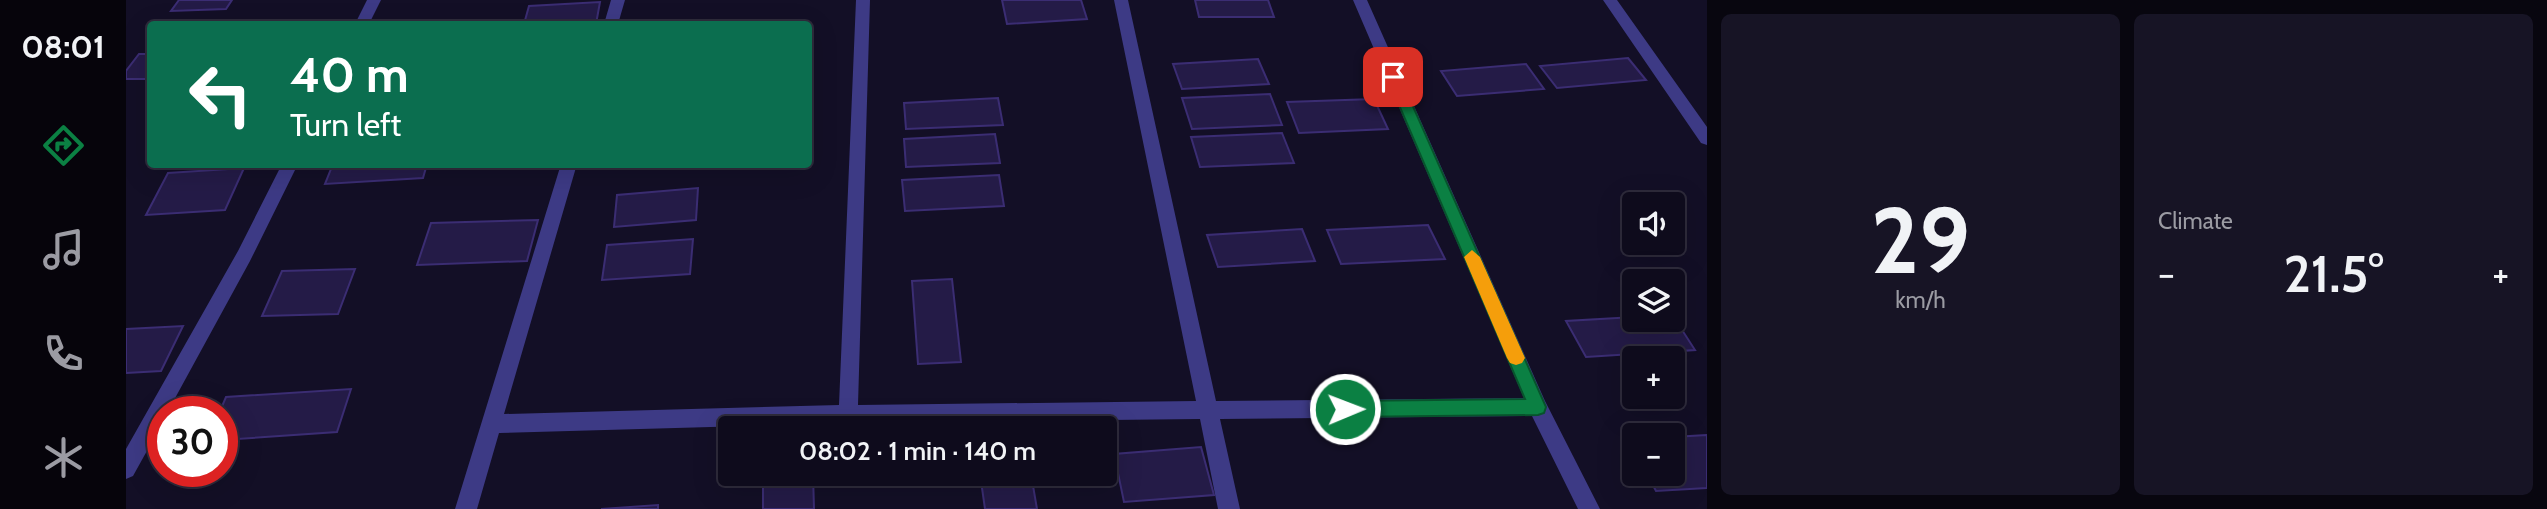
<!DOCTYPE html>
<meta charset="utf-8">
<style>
:root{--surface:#0e0b1c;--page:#171425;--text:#f1f3f6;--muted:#9b9ba3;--line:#2e2b3b;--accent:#0b8043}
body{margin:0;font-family:Cabin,sans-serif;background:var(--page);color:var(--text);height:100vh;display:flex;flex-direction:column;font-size:26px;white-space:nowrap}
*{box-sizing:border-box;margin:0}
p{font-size:23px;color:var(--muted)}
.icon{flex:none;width:38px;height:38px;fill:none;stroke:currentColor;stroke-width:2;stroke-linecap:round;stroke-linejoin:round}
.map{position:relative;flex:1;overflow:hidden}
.sheet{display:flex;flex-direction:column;gap:14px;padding:14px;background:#08060f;width:840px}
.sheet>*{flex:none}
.hud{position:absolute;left:21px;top:21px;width:665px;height:147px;border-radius:7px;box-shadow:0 7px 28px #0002,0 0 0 2px var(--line);background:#0b6e4f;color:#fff;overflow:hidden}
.buttons{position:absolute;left:1496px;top:192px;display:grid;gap:14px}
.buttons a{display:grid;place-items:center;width:63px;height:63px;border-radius:7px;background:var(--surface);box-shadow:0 7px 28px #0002,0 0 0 2px var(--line);font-size:35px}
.speed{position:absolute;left:21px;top:396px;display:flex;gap:14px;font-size:35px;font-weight:700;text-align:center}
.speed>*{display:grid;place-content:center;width:91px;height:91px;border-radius:50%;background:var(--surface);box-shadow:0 7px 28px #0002,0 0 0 2px var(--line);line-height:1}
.speed .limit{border:10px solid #d22;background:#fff;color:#111}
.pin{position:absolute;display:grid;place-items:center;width:60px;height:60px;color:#fff;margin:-30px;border-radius:14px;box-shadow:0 4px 10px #0006}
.me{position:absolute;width:77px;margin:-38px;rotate:89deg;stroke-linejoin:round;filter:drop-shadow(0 0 5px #0008)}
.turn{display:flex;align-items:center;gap:24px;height:147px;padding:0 28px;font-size:32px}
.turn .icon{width:91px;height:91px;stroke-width:2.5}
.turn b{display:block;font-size:49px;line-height:60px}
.big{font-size:52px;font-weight:600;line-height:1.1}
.sheet .widget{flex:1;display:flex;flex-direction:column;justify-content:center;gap:10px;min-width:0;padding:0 24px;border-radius:10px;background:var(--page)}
.sheet .dial{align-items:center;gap:0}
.dial b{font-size:91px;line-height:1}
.heat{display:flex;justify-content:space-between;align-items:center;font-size:38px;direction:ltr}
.sheet .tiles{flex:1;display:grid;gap:14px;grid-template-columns:repeat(2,1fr)}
.trip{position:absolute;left:592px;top:416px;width:399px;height:70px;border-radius:7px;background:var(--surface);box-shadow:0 7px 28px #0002,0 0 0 2px var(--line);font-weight:600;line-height:70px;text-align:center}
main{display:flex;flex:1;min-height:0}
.tab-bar{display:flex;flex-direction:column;width:126px;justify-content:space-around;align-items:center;background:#06040b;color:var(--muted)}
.tab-bar .icon{width:49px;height:49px}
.tab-bar .active{color:var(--accent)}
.tab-bar b{font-size:32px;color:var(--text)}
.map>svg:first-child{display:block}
.building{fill:#241b47;stroke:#3b2d73;stroke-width:2}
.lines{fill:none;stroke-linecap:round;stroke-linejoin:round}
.minor{fill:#3d3a85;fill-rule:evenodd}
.route{fill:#0b8043;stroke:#07532c;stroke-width:2}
.slow{fill:#f59e0b}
</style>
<main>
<nav class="tab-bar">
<b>08:01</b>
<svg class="icon active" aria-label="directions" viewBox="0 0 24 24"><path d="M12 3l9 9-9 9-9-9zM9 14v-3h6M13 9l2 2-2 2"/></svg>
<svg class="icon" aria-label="music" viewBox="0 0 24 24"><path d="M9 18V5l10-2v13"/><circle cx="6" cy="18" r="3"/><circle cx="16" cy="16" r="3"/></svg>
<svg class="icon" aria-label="phone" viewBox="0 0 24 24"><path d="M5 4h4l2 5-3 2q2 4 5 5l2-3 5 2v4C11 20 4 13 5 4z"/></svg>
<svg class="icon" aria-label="climate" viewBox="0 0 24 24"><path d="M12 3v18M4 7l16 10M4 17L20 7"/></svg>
</nav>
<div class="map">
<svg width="1581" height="509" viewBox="0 0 1581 509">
<rect width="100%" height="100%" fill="#130f26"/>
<path class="building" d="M53,0H106L100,9L45,11Z
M876,0H955L961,19L881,24Z
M1069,0H1142L1148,17H1073Z
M474,2L470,24H398L403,6Z
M124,21L122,24H40L41,23Z
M13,54H24V79H0V71Z
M1502,58L1520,80L1431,88L1414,66Z
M1132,59L1143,84L1056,89L1047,64Z
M1400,64L1418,89L1331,96L1315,71Z
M1144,94L1156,125L1066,129L1056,98Z
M872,98L877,125L780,129L778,103Z
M1248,99L1262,129L1173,133L1161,102Z
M1156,133L1168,163L1074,167L1065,137Z
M869,134L874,163L780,167L778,139Z
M207,164H301L297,178L199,184Z
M118,168L99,210L20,215L42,173Z
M873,175L878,206L779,211L776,180Z
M572,188L570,220L488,227L491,195Z
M412,220L401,261L291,265L305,223Z
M1302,225L1319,259L1215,264L1201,230Z
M1176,229L1189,261L1092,267L1081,235Z
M567,239L564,274L476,280L481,245Z
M229,269L212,314L136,316L156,271Z
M826,279L835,362L792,364L786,281Z
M1547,316L1569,350L1460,357L1440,321L1508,317V320H1547Z
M57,326L35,371L0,373V329Z
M225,389L211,432L96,440V411H94L100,397Z
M1581,435V488L1530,491L1521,474H1547V437Z
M1075,447L1088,495L998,502L988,454Z
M637,474H687L688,509H637Z
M854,474H905L911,509H859Z
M532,505V509H475Z"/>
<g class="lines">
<path class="minor" d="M241,0H255L243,24H229Z
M485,0H499L492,24H478Z
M730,0H744L732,405L1070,401L988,0H1002L1090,401L1398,398L1227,0H1241L1419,401L1474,509H1452L1406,416L1094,419L1114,509H1092L1074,419L722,423L373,433L351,509H329L435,164H451L378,414L713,405Z
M1477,0H1491L1581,127V145L1575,143Z
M156,164H172L124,261L42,411H37V422L7,476L0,479V449L112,251Z"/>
</g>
<path class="route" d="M1267,73L1274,77L1420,407L1418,413L1412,415L1219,417L1213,415L1210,409L1213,403L1219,401L1399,399L1261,77Z"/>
<path class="slow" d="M1346,250L1354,257L1399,358L1396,363L1390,365L1384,363L1381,358L1338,257Z"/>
</svg>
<div class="buttons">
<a><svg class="icon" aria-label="sound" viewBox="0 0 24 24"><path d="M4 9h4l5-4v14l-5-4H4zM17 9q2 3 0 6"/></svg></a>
<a><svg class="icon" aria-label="layers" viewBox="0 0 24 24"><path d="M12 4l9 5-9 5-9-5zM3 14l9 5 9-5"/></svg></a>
<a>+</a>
<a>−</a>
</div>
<div class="speed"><div class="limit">30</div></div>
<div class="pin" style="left:1267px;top:77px;background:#d93025"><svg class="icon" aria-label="arrive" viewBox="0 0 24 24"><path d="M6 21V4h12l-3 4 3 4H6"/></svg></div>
<svg class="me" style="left:1219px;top:409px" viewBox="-20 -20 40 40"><circle r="17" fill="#0b8043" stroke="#fff" stroke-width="3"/><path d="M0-11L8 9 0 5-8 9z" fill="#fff"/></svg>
<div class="trip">08:02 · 1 min · 140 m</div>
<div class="hud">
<div class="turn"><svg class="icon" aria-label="left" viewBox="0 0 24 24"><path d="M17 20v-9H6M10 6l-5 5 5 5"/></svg><div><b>40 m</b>Turn left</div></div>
</div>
</div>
<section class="sheet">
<div class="tiles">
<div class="widget dial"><b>29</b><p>km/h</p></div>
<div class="widget"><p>Climate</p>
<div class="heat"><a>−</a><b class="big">21.5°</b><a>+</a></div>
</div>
</div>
</section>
</main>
